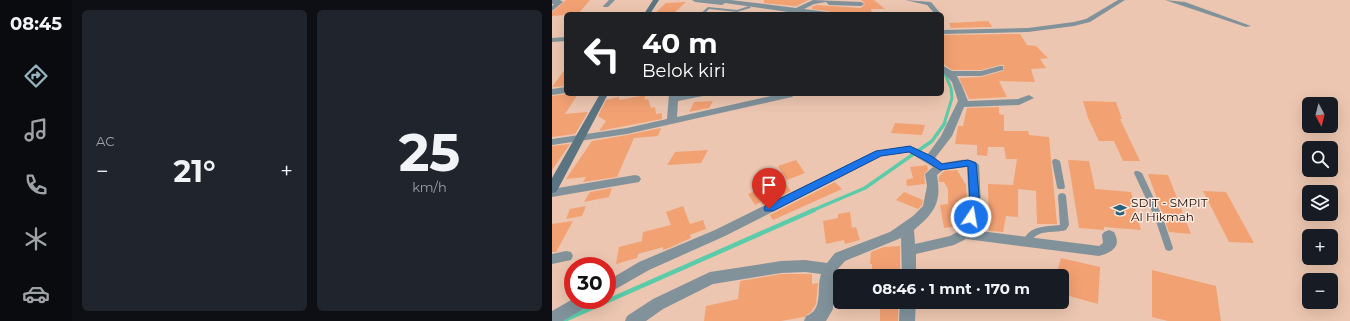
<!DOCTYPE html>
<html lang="id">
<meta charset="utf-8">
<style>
:root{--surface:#171b24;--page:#20242c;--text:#f1f3f6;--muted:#9ea1a6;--accent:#97b2bf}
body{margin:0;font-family:Montserrat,sans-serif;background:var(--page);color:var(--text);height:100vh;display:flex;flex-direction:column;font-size:15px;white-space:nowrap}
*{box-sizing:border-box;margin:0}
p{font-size:13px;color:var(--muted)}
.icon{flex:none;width:22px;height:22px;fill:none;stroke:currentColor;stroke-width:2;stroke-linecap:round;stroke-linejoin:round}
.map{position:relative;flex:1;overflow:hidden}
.side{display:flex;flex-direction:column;gap:10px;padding:10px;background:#0d0f14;width:480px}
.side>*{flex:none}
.top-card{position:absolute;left:12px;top:12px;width:380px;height:84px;border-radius:6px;box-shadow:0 4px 16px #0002;background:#202124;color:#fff;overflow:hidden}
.needle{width:26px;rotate:173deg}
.fabs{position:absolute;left:750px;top:97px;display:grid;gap:8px}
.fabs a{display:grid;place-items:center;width:36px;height:36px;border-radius:6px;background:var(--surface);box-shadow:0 4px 16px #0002;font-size:20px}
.speed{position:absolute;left:12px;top:257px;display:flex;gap:8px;font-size:20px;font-weight:700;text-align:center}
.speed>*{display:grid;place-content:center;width:52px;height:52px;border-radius:50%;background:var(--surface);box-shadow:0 4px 16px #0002;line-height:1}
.speed .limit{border:6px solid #d22;background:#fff;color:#111}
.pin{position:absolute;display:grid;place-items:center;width:34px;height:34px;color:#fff;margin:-41px -17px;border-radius:50% 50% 50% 0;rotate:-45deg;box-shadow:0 0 4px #0007}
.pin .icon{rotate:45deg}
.me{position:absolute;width:44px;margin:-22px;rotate:12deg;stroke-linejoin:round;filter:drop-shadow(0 0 3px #0008)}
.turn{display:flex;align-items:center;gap:14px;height:84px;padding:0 12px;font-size:18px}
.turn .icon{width:52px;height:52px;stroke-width:2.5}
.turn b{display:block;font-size:28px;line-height:34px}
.big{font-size:30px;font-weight:700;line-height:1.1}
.side .card{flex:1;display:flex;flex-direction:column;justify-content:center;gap:6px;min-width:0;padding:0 14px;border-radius:6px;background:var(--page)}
.side .dial{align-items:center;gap:0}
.dial b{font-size:52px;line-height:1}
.heat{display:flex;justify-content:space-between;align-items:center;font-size:22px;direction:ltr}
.side .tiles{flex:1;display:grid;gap:10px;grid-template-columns:repeat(2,1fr)}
.trip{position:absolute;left:281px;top:269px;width:236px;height:40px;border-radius:6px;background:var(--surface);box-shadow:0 4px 16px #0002;font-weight:700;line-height:40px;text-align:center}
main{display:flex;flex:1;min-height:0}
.menu{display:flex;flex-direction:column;width:72px;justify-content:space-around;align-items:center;background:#090b0e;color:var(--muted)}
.menu .icon{width:28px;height:28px}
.menu .selected{color:var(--accent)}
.menu b{font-size:18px;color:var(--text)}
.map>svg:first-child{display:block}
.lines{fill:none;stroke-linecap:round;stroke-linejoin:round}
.stream-far3{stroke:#5bcba9;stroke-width:2}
.stream-far2{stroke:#5bcba9;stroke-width:3}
.stream-far1{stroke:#5bcba9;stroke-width:3.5}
.stream{stroke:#5bcba9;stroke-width:4.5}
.building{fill:#f2a173}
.service{fill:#81929b;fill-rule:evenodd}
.minor{fill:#81929b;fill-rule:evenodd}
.secondary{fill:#5b7481;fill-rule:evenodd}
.route{fill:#1a73e8;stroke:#114b97}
.labels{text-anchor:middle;stroke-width:3;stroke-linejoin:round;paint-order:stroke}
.poi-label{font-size:12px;fill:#170a04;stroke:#ffebe0;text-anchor:start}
</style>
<main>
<nav class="menu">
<b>08:45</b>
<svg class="icon selected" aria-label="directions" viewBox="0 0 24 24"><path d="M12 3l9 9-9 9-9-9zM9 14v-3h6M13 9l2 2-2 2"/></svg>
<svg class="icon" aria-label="music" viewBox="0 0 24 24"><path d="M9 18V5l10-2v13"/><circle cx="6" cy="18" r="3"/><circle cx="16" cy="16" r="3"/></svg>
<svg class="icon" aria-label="phone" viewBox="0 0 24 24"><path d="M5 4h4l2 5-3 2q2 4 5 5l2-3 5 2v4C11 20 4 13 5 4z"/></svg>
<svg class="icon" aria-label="climate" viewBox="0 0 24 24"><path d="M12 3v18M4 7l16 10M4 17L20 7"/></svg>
<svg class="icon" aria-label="car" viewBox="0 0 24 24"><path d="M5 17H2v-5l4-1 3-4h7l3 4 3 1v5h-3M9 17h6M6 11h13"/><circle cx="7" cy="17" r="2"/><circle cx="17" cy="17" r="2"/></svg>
</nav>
<section class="side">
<div class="tiles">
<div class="card"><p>AC</p>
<div class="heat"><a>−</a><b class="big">21°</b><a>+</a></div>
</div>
<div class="card dial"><b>25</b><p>km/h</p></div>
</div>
</section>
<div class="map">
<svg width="798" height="321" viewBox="0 0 798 321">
<rect width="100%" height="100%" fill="#ecc6b0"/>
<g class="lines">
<path class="stream-far3" d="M257,13L266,14"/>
<path class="stream-far2" d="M390,73L393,74L399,88L400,98L392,124"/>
<path class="stream-far1" d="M259,211L313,188L380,141L393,123"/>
<path class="stream" d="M10,321L262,210"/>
</g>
<path class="building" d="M14,0H38L26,14L0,16V12Z
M212,0H257L244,6L212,3Z
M297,0H322L333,9H319L320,14H280L276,11L260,9V7L264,5L309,8L313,4L309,0Z
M134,2L121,14H102L114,3Z
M436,21L440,27L399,28L397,23Z
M468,34L475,45L484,46L496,58L488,59L494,68L479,69L483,82L447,81L455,97L417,99L407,78L429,77L451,71L452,65H448L429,70H400L390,63V35Z
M14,68V86L0,87Z
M15,94H26L13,114L36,112L23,134L0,137V96Z
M93,95V100L96,99L99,108L103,107L104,114L110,113V119L47,131L54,121L46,116L54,100L67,97V100Z
M161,101L157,108L137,112L142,102Z
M531,101L564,102L570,119H568L588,161H571L562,141H547L536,118Z
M447,107V114L452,115V131H476L477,135L497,137L505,224H485L484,191L466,189V217L454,216L451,232L437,231L436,184L461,185L465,159H454L452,147H436L435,156L425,155V145L403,144L406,126H411L415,108Z
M343,123L373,125L370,135L339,133Z
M109,128L106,136L82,138L65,177L31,182L34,177L14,179L40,141L75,135Z
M18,144L16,147L0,170V146Z
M156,150L149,163L115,165L123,152Z
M244,160L253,173L235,180L226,166Z
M516,160L537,161L543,189L579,192L589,230L552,227V230L527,228Z
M375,165L376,170L372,174L373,184L355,186L354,180L361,178L358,167Z
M405,170L414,185L415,205L407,226L392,228L388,205L396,204V189L392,182H387V176L392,171Z
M596,174L616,175L639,234L617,232Z
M231,180L239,191L211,205L209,202L203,205L196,194Z
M283,182L290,189L221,220L218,215Z
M60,188L57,197L32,202L38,192Z
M651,191L674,192L702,243L677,242Z
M352,192L371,200L370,205L366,209L344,200Z
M34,206L30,216L14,219L18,209Z
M131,206L138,224L151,220L154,229L138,235L139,238L117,248L111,250V247L86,254L85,258L64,264L67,247L90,241L91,232L119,225L114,212Z
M298,212L300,228L304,227L308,240L293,244L292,240L274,244L271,221L286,218V214Z
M21,221L4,252H0V224Z
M348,246V276H320V264H318L319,252L332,247Z
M509,258L548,267L546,304L510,294V276H504Z
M600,270L664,286L669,321H616L600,317Z
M229,274H260V284L266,283L264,304L259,312L252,317L229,321H152L154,306L186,299L188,281Z
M346,303V321H328V304Z"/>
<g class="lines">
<path class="service" d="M197,6L199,7L198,8L185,12L157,9L152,14H148L156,7L185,10Z
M502,159H504L508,161L513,187L512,189H506L505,187L500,161Z
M583,171H586L590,173L611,218L621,248L620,250L617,251L614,250L613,248L603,218L582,173Z
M510,193L513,194L514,196L517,225L514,230C500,234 486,228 478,243L475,244L472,243L471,241C478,225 493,227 508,225L506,196L507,194Z"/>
<path class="minor" d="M0,0H8L11,2L0,11V6L2,4H0Z
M57,0H63L56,7H52L51,6Z
M140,0H179L244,8L261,0L309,2L312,4L309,6L277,5L274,2L262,4L252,9L276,12L279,14L243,13L173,3L170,5L143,2Z
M353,0L379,2L389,14H383L375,5Z
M566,0H573L538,22L522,26L476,32L390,34V30L476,28L522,22L534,19Z
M613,0L633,2L699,26L694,27Z
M14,37V41L0,42V38Z
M390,65L400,71H429L448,66H451V70L429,76H405L410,86L416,101L466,99L477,95L482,98L467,105L412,107L400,136L383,158L390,163C401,162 419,155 427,165L429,205L420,230L547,246L551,243L550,235L552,232L557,230L562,232C570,247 560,252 547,256L414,239L402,245L364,254V276H350L349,238L293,261L284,271L281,281V309L274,321H252L254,316C272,310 264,289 269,274L253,272L229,273L161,284L111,309L94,321H73L75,316L101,299L158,272L229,261L253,260L275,263L283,253L338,232L361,216L371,206L375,186L373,174L381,167L356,152L330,156L173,236L97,270L55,294V281L87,262L163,230L323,151L358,146L376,154L389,136L406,101L400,82L390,71ZM415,167L417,205L407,231L398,236L363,244L362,230C382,213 390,203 385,175L391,170Z
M14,87V93L0,95V89Z
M117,94H125L126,96L152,94L151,96L126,101L125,117L228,94H244L240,97L75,134L0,145V139L75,128L115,119Z
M83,175L87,176L89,179L87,182L0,197V189Z
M14,251L19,252L21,256L19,260L0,264V254Z
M21,299L41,300L38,305L11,321H0V311Z
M348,302H364L363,321H347Z"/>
<path class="secondary" d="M101,0H107L98,14H92Z
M48,94H56L6,189L4,192L0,193V178Z"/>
</g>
<path class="route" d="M358,146L381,157L390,164L416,160L424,163L428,205L423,220H415L414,217L418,205L416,166L388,170L374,161L357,152L329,156L221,211H213L212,209L213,206L324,151Z"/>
<defs>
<g id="school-bare" transform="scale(1.08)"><path d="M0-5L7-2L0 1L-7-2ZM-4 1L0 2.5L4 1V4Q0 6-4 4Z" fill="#29627b" stroke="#ffebe0" stroke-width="2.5" paint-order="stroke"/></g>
</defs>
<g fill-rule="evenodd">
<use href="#school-bare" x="568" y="210"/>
</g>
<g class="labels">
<g class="poi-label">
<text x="579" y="207">SDIT - SMPIT<tspan x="579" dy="14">Al Hikmah</tspan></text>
</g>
</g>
</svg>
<div class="fabs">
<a><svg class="needle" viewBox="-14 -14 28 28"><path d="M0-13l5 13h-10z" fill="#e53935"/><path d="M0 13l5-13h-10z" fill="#9ea1a6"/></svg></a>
<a><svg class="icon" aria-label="search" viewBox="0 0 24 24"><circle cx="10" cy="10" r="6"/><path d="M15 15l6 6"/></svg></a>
<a><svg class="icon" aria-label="layers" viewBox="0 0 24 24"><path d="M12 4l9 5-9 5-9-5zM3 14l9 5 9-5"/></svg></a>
<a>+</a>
<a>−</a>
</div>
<div class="speed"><div class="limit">30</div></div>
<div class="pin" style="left:217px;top:209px;background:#d93025"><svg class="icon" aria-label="arrive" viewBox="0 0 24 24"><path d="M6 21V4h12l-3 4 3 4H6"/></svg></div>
<svg class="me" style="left:419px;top:217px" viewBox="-20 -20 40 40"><circle r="17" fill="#1a73e8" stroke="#fff" stroke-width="3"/><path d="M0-11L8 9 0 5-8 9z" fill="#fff"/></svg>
<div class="trip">08:46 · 1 mnt · 170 m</div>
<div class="top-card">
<div class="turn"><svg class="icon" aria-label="left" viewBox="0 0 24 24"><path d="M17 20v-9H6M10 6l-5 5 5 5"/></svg><div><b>40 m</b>Belok kiri</div></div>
</div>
</div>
</main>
